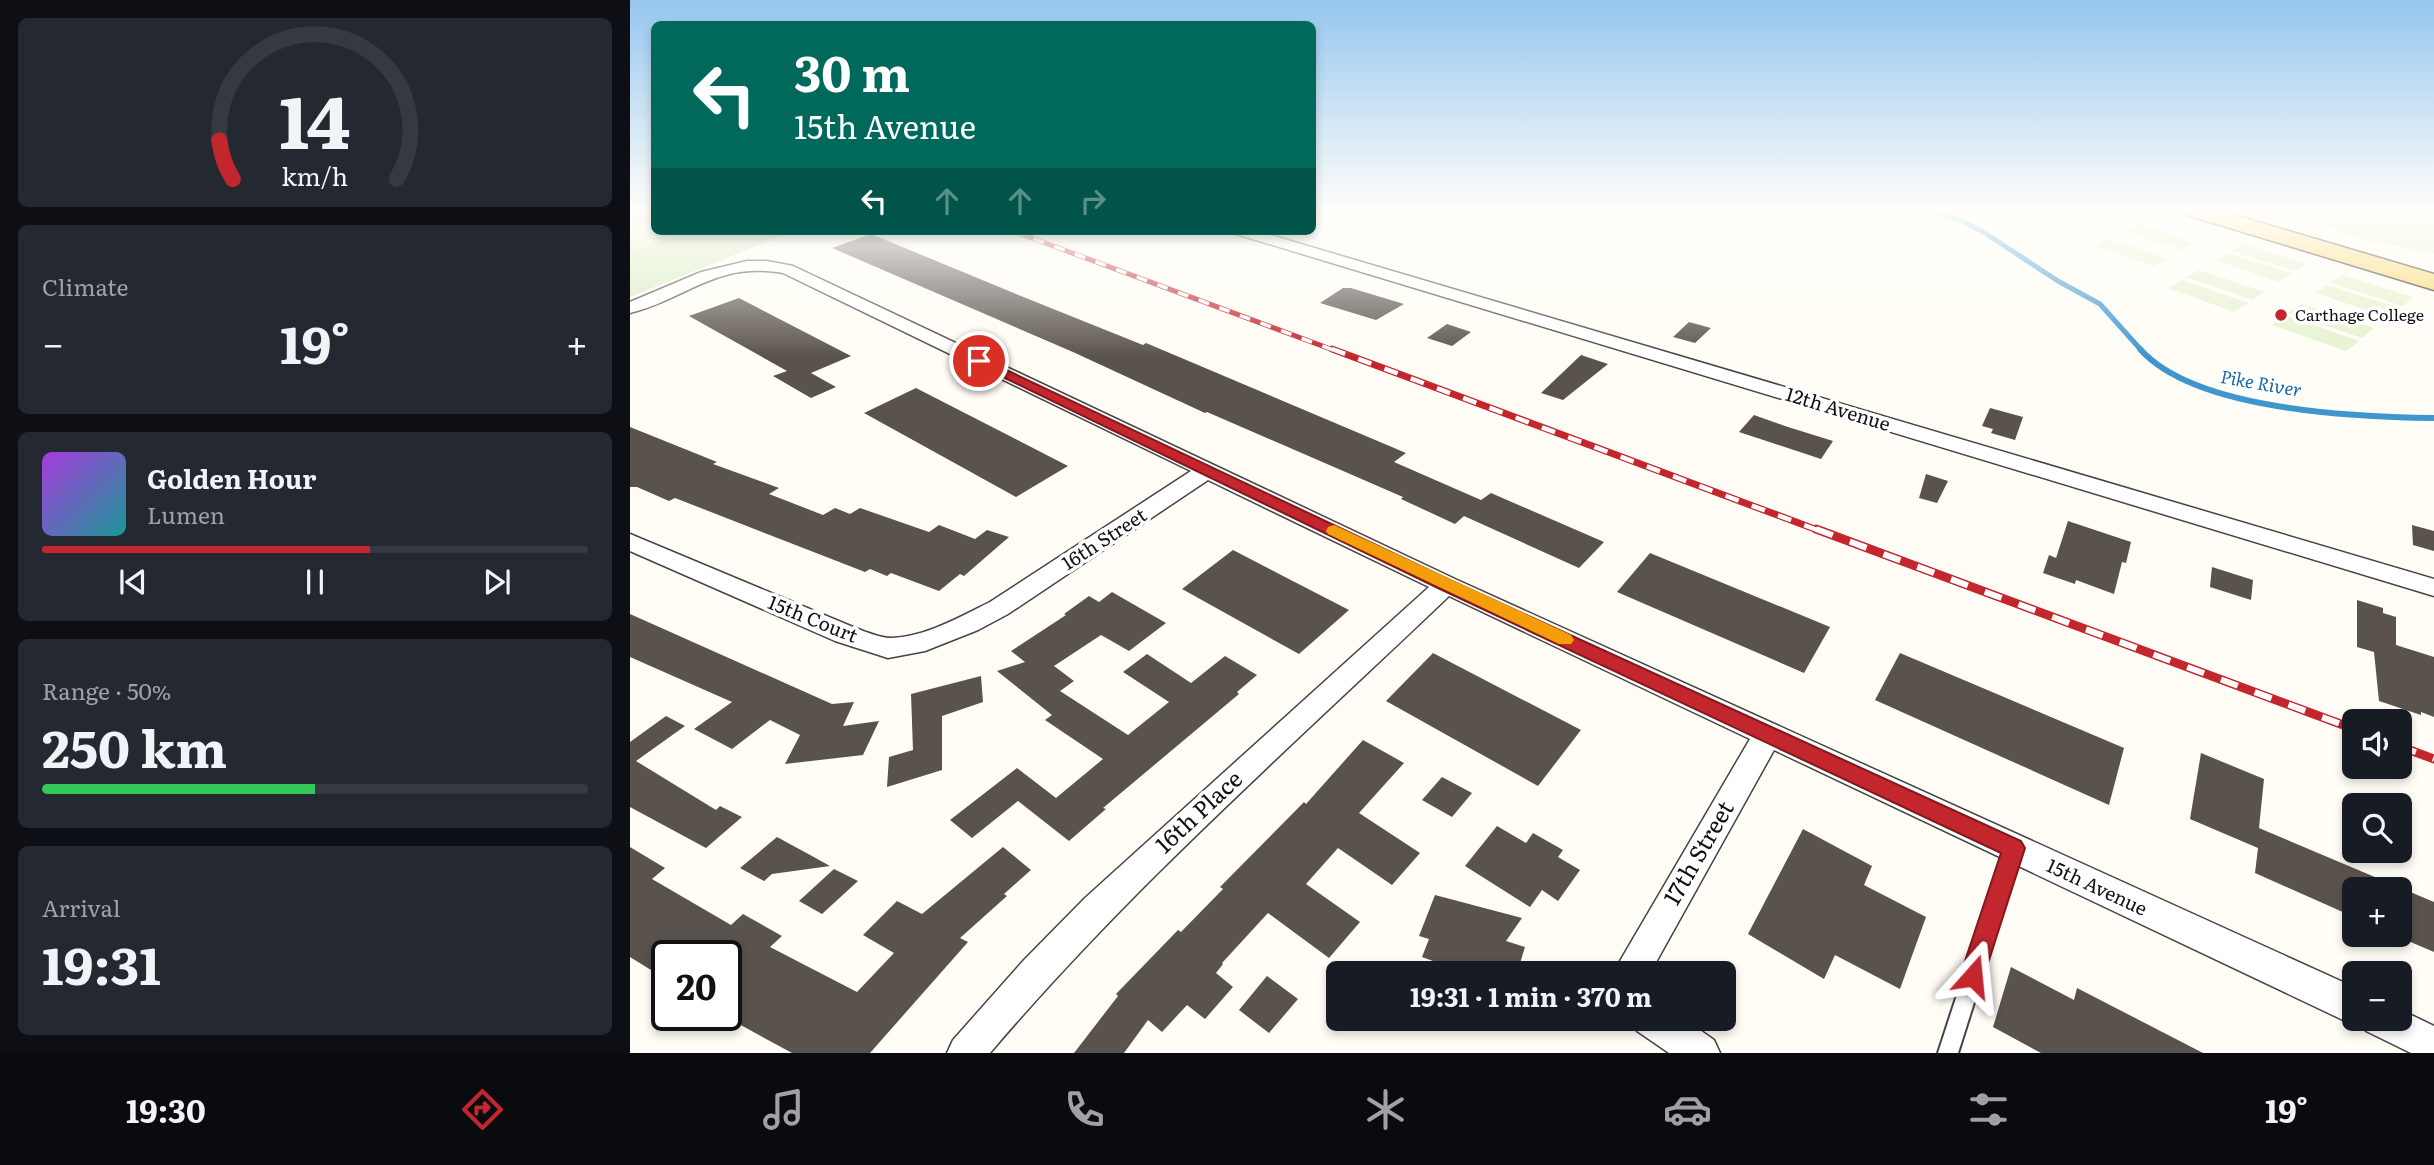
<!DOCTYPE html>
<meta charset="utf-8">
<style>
:root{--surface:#171b24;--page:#242831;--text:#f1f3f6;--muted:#9ea1a6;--line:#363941;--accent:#c4262e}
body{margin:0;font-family:Literata,serif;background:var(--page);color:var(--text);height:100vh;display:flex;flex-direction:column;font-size:26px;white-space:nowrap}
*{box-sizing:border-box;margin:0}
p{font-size:23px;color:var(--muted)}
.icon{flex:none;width:38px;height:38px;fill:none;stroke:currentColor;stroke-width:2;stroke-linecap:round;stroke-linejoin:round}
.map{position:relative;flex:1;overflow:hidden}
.details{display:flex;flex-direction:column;gap:18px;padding:18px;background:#0d0f14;width:630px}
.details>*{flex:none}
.guide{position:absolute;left:21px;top:21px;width:665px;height:214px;border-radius:10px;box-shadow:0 4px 10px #0003;background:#00695c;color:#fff;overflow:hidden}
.controls{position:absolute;left:1712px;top:709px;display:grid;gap:14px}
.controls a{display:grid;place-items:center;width:70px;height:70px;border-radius:10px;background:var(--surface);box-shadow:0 4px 10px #0003;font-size:35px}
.speed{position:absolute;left:21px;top:940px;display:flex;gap:14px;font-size:35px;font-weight:700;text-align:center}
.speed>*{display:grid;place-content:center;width:91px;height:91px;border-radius:50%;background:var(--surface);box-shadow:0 4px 10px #0003;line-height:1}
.speed .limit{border:4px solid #111;border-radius:10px;background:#fff;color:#111}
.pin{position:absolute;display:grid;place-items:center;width:60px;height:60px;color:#fff;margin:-30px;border:4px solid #fff;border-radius:50%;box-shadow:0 2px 7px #0007}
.me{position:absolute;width:77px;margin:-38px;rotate:18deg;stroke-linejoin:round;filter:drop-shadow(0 0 5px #0008)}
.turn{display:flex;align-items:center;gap:24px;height:147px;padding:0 28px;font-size:32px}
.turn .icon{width:91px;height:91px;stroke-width:2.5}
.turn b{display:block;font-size:49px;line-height:60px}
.lanes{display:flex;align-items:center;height:66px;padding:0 28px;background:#0003;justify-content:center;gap:35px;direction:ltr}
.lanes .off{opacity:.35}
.big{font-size:52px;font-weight:700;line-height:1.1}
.details .card{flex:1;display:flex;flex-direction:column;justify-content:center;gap:10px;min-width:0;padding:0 24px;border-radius:10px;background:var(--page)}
.details .dial{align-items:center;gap:0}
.dial svg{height:182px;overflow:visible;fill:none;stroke:var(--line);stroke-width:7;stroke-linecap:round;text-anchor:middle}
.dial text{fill:var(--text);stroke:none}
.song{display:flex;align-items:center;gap:21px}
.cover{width:84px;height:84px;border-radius:10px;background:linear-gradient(135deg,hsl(280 70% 55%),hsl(180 70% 35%))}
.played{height:7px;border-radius:4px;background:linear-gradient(90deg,var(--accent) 60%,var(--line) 60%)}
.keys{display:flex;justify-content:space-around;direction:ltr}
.heat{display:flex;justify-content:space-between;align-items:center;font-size:38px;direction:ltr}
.charge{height:10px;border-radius:5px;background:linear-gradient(90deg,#34c759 50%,var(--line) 0)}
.trip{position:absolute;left:696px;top:961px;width:410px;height:70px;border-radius:10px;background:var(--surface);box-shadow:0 4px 10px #0003;font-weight:700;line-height:70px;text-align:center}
.tab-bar{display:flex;height:112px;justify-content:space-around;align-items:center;background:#090b0e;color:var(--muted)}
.tab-bar .icon{width:49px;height:49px}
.tab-bar .current{color:var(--accent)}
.tab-bar b{font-size:32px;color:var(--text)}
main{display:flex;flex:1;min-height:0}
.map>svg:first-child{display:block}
.green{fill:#d5ebbd}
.pitch{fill:#e6f2cf}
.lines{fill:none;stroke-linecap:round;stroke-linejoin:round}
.stream-far1{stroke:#3f96cf;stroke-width:5}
.stream{stroke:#3f96cf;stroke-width:6}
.building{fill:#5a524d}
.lane-casing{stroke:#444;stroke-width:4}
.street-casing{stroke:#444;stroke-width:3}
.primary-casing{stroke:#222;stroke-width:3}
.lane{fill:#fff;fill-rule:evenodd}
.street{fill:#fff;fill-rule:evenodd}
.primary{fill:#f9d66b;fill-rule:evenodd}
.rail-far2-casing{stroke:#c4262e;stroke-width:5}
.rail-far1-casing{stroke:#c4262e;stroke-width:7}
.rail-casing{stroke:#c4262e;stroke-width:9}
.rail-far2{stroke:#fff;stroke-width:3.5;stroke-dasharray:11;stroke-linecap:butt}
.rail-far1{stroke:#fff;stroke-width:4.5;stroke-dasharray:14;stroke-linecap:butt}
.rail{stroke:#fff;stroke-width:6;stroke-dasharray:18;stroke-linecap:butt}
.route{fill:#c4262e;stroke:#7f191e;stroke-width:2}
.slow{fill:#f59e0b}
.poi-dot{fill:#c4262e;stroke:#fff;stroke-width:2.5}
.labels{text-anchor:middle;stroke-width:7;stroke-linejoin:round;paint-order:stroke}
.far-poi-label{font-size:16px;fill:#111;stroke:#fff;text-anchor:start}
.far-water-label{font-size:18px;font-style:italic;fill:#1768a6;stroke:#fff}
.street-label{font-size:19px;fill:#111;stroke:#fff}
.near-street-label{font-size:23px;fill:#111;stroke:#fff}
</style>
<main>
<section class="details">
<div class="card dial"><svg viewBox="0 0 100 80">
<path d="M14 69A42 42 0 1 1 86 69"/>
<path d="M14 69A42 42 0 0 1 8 52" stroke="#c4262e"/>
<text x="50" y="56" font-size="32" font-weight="700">14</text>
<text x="50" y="72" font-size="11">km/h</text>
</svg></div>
<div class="card"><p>Climate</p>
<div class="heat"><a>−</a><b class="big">19°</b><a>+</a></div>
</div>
<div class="card">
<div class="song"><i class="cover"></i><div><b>Golden Hour</b><p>Lumen</p></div></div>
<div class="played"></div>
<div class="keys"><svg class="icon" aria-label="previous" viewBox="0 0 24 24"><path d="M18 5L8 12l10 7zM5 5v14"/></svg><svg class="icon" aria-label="pause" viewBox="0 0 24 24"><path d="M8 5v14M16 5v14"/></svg><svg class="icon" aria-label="next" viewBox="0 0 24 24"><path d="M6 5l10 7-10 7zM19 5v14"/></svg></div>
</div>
<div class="card"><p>Range · 50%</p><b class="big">250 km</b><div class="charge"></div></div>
<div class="card"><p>Arrival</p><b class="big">19:31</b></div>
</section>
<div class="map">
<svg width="1804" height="1053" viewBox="0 0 1804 1053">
<rect width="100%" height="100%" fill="#fffdf5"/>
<path class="green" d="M0,210H24V231H164L0,297Z"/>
<path class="pitch" d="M1665,210H1804V253C1756,245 1706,237 1665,210Z
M0,222L24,228V231L50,235L0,252Z
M1508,224L1565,243L1552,250L1495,231Z
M1479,239L1537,259L1524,266L1466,246Z
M1613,244L1677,264L1665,271L1601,251Z
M1598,253L1662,274L1650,282L1585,260Z
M1569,270L1635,292L1622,300L1556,277Z
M1712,275L1783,297L1773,306L1701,283Z
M1552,280L1618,303L1604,312L1538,288Z
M1697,285L1769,308L1758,317L1685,293Z
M1671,304L1744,328L1732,338L1658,313Z
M1655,315L1729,341L1716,351L1642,325Z"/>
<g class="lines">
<path class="stream-far1" d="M1299,210L1330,220L1355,233L1428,281L1470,304L1512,351"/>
<path class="stream" d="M1510,349C1565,411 1726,417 1804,418"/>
</g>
<path class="building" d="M241,234L391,296L513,345L516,343L776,453L764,462L851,500L861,493L974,542L949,568L834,516L825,524L771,499L773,497L577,412L575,413L443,352L202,248Z
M713,288H721L774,304L746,320L690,303Z
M109,298L221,356L181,373L206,387L181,398L143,376L157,371L59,316Z
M1059,322L1081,328L1065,343L1043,337Z
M817,324L841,332L822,346L797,338Z
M951,355L978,364L933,400L911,393Z
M286,388L438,466L386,497L234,413Z
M1360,408L1393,417L1385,440L1361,433L1363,429L1352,426Z
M1124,415L1158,427L1203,441L1191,459L1109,432Z
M0,427L87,462L83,464L149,488L139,494L193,515L205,508L220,514L230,508L299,532L309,525L345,539L357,530L379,537L334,576L330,574L309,591L261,573L257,576L240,569L235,572L45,498L39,501L7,487H0Z
M1296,474L1318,481L1307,503L1289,498Z
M1438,521L1501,542L1496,563L1492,562L1484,594L1446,580L1445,584L1413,573L1419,555L1426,558Z
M1782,525L1804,531V551L1783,545Z
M603,550L719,610L669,654L552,589Z
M1020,553L1200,627L1174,673L987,592Z
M1582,567L1623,580L1621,600L1580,587Z
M482,592L536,623L499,651L471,635L424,666L444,681L430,691L498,735L539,702L493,672L517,654L561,683L595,656L627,675L607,692L609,694L473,808L476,809L439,841L388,801L342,838L320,820L387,768L426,798L473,759L415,720L422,715L367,671L395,662L381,651L436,615L434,614L459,596L469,602Z
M1727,600L1753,608V613L1766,617V645L1804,657V717L1791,712V715L1749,701L1744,652L1727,647Z
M0,614L202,704L224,702L213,726L249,721L233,755L155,764L170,735L140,720L102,749L64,729L102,702L0,657Z
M803,653L951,730L908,786L756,701Z
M1270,653L1494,748L1479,805L1245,700Z
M351,676L353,702L312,716V770L257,787L259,757L283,750L281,694Z
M36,716L55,726L6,761L86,810L90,806L112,817L76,848L0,807V742Z
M733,740L774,763L729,813L790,853L762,885L708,848L676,884L730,922L699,958L638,913L592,963L593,964L586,973L603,987L575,1019L557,1005L532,1032L518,1020L494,1053H444L488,996L486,994L548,930L551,932L593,889L590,887L674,802L676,804Z
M1571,753L1634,779L1629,828L1804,902V952L1769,937V889H1724V917L1625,873L1628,848L1560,819Z
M812,777L842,793L822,817L792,800Z
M867,826L896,843L903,833L933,850L928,857L950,870L928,901L912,890L900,907L835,866Z
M1173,829L1242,866L1234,885L1296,917L1270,989L1205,955L1194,979L1118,934Z
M147,837L182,856L200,866L142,874L134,881L110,868Z
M0,847L35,868L22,879L101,925L113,914L152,936L140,947L227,992L264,953L233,935L267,901L292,914L373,847L401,870L374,894L377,896L330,938L338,942L240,1053H162L96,1017V956H37L21,970L0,957Z
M204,869L228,881L192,914L169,901Z
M805,895L892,918L876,941L895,947L887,973H836L792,957L799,939L789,936Z
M1381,967L1444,1000L1447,988L1573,1053H1411L1363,1027Z
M637,976L668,999L639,1033L609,1010Z"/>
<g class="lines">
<g class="lane-casing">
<path id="lane" d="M1384,840L1390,843L1393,848L1328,1053H1308L1375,848L1378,843Z"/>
</g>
<g class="street-casing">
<path id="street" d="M604,231H627L1804,579V596L606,234Z
M117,261H137L163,266L825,579L1724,987V1018H1769V1009L1804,1026V1053H1781L1736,1031L1732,1021L1724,1024L1711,1019L1144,750L1020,973H983L1120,739L819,596C663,745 500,888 360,1053H317L323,1040L394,960L455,898L799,587L578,480L378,614L348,630L295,651L258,658L205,641L0,551V534L223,627C234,631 249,638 261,638C295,637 330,617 360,602L561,471L153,273C86,261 57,299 0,313V302L71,272Z
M1002,1018H1053L1084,1040L1090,1053H1039L1007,1031Z"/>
</g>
<g class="primary-casing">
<path id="primary" d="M1554,210H1588L1804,274V290L1557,215Z"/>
</g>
<use href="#lane" class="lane"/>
<use href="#street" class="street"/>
<use href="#primary" class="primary"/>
<g class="rail-far2-casing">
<path id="rail-far2" d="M383,231L706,351"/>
</g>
<g class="rail-far1-casing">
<path id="rail-far1" d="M702,349L1190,531"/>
</g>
<g class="rail-casing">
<path id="rail" d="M1186,529L1724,729
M1769,746L1804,759"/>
</g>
<use href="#rail-far2" class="rail-far2"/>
<use href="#rail-far1" class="rail-far1"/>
<use href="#rail" class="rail"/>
</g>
<linearGradient id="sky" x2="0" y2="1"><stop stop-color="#95c6ee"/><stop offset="0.59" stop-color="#fffefa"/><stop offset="1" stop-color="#fffefa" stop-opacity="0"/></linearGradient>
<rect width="1804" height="357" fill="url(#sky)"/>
<path class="route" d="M349,357L822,581L1391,841L1395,848L1351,985L1343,988L1334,985L1330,976L1371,853L810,589L344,363L343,361Z"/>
<path class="slow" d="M704,525L941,635L944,640L941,644H929L698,534L696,531L698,527Z"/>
<circle class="poi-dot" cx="1651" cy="315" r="7"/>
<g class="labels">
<g class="far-poi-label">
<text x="1665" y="321">Carthage College</text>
</g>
<g class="far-water-label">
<text transform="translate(1631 384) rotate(10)" y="6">Pike River</text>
</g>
<g class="street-label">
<text transform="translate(1208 409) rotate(17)" y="7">12th Avenue</text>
<text transform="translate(474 539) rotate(-33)" y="7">16th Street</text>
<text transform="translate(183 619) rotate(22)" y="7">15th Court</text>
<text transform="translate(1467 887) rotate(25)" y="7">15th Avenue</text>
</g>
<g class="near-street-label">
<text transform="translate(569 812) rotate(-43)" y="8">16th Place</text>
<text transform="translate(1069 853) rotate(-60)" y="8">17th Street</text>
</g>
</g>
</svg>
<div class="controls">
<a><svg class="icon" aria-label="sound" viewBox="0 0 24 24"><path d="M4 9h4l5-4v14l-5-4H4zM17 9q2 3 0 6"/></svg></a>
<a><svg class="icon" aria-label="search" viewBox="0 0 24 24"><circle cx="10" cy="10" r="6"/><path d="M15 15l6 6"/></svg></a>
<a>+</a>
<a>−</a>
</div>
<div class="speed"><div class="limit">20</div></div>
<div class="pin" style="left:349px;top:361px;background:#d93025"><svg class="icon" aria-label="arrive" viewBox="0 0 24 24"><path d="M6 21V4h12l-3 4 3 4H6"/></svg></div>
<svg class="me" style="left:1343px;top:976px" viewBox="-20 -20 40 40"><path d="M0-17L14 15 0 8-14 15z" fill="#c4262e" stroke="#fff" stroke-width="4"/></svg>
<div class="trip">19:31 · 1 min · 370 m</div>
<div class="guide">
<div class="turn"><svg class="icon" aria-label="left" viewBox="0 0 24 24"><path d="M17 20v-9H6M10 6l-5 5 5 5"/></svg><div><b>30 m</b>15th Avenue</div></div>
<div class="lanes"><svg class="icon" aria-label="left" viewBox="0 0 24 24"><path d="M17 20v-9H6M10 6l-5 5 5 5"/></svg><svg class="icon off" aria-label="ahead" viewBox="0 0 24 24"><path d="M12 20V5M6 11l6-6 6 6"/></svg><svg class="icon off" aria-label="ahead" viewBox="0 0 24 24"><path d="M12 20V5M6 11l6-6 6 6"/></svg><svg class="icon off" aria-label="right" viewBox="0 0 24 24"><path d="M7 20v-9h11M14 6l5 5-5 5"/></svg></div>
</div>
</div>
</main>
<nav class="tab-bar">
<b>19:30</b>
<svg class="icon current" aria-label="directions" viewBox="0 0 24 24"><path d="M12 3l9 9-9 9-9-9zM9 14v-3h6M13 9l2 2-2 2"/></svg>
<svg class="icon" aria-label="music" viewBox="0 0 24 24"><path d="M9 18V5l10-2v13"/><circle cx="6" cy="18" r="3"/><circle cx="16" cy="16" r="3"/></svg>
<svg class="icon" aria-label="phone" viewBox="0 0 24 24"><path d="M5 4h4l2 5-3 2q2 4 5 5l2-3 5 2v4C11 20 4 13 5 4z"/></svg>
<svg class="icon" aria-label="climate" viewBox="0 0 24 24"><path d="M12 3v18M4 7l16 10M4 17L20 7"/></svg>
<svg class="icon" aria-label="car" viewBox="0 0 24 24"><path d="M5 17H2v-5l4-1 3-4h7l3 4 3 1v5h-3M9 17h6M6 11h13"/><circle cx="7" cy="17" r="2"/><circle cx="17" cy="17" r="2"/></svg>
<svg class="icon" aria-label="filters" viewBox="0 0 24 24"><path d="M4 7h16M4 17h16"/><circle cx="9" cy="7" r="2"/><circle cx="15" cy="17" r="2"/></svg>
<b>19°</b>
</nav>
